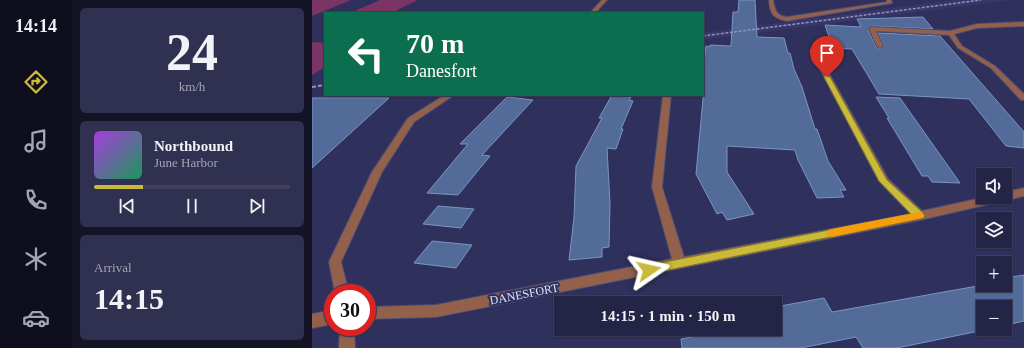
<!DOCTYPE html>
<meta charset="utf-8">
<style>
:root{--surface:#242446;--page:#303051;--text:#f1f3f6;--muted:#a3a4b3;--line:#41415f;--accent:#caba3a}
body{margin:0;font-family:Georgia,serif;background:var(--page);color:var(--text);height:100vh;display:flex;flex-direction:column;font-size:15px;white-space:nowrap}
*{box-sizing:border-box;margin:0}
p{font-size:13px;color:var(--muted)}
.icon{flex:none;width:22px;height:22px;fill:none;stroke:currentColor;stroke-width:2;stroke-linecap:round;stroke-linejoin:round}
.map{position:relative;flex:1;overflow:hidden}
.details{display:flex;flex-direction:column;gap:8px;padding:8px;background:#141426;width:240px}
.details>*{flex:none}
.guide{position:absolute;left:12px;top:12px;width:380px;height:84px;border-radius:0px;box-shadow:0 1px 3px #0004,0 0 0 1px var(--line);background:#0b6e4f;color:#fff;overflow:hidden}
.buttons{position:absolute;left:664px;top:168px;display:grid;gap:8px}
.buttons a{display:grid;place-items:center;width:36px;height:36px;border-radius:0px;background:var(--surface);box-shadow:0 1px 3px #0004,0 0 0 1px var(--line);font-size:20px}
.speed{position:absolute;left:12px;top:284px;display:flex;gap:8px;font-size:20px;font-weight:700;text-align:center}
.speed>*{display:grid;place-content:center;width:52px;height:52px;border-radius:50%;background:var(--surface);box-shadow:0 1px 3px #0004,0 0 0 1px var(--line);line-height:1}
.speed .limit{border:6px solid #d22;background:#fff;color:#111}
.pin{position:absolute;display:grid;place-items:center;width:34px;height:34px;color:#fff;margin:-41px -17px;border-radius:50% 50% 50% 0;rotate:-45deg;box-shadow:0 0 4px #0007}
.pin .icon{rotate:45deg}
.me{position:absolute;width:44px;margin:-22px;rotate:79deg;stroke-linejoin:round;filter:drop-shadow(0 0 3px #0008)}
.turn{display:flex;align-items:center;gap:14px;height:84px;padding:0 16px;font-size:18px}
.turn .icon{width:52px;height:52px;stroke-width:2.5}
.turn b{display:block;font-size:28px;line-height:34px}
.big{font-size:30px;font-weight:700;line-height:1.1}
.details .card{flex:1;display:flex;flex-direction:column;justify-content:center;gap:6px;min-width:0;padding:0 14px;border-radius:6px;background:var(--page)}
.details .dial{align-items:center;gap:0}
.dial b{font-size:52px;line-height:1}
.song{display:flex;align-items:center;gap:12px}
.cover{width:48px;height:48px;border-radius:6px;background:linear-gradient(135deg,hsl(280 70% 55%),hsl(150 70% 35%))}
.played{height:4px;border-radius:2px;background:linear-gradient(90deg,var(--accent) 25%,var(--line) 25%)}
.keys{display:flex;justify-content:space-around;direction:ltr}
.trip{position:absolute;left:242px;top:296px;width:228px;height:40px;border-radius:0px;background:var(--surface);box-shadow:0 1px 3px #0004,0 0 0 1px var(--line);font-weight:700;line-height:40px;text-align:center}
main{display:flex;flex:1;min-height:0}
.menu{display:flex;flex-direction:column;width:72px;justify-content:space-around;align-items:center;background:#0e0e1c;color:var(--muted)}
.menu .icon{width:28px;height:28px}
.menu .on{color:var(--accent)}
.menu b{font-size:18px;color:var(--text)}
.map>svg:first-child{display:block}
.built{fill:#38376b}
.green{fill:#7b3564}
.building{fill:#536b99;stroke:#7b95c5}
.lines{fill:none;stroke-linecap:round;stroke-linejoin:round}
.minor-casing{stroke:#4c4c77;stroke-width:2}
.minor{fill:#93604c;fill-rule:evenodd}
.rail-far1{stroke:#9192b6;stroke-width:1.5;stroke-dasharray:3 1.5;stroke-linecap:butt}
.rail{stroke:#9192b6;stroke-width:2;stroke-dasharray:4 2;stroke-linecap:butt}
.route{fill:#caba3a;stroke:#837926}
.slow{fill:#f59e0b}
.labels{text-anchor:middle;stroke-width:4;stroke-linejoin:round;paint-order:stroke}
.near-street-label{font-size:12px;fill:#dfe2fe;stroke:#30305d}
</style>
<main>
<nav class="menu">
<b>14:14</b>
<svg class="icon on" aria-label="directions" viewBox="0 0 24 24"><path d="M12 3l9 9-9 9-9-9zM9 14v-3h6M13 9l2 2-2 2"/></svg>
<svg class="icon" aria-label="music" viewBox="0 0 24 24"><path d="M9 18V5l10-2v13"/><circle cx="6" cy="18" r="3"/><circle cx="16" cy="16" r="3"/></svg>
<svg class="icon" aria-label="phone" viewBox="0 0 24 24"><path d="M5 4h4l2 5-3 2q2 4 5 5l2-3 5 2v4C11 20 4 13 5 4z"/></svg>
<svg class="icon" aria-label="climate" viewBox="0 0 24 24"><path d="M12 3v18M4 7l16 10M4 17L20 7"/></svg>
<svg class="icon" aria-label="car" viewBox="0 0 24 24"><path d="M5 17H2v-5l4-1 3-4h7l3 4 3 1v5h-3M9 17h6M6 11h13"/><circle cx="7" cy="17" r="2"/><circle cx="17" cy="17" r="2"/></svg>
</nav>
<section class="details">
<div class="card dial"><b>24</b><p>km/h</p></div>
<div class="card">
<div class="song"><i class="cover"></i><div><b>Northbound</b><p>June Harbor</p></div></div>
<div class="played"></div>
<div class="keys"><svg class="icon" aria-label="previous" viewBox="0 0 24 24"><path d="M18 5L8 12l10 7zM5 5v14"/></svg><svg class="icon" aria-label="pause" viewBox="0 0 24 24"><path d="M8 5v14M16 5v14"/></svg><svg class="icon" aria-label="next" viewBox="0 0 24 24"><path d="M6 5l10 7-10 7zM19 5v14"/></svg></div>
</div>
<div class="card"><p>Arrival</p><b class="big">14:15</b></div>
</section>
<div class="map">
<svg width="712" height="348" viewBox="0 0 712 348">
<rect width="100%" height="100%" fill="#30305d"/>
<path class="built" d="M642,0H698L391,40V33Z"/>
<path class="green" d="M0,0H39L0,16Z
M68,0H106L79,13H38Z
M0,42L13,43V67L0,75Z"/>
<path class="building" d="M427,0H443L445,37L472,38L476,53H478L482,69L490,87L503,129H505L516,161L534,190H528L532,197L505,198L486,160L483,150L415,146V172L442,214L415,220L410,212L405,214L384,174L391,99V71L394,46L398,47V45L419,46L421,12H426Z
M611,17L621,29L560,26L556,30L564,47L567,49L572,46L566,33L628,36L712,132V148L694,146L657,99L567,94L540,49L521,48L513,25L549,27L545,19Z
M300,95L319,97L317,100L321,101L309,129H311L304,149L295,148L298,204L297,247L290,248V257L257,260L262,218L264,166L290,118H287Z
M195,97L221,100L170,155L178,156L146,195L115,193L156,144H148Z
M564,97L588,98L648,183L620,182L616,176H610L575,118H577Z
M0,98H77L0,168Z
M126,206L162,209L149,228L111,224Z
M120,241L160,245L144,268L102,263Z
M712,275V321L699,324L693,325V307H671V329H673L672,330L585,348H551L544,337L489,348H370L369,339L406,332V329H463V307L512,298L520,312L671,285H693V278Z"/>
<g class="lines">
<g class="minor-casing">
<path id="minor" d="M290,0H295L283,13H278Z
M457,0H461C463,10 464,16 475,17L575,2V0H579L580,3L475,21C461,18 458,14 457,0Z
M712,22V26L665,28L642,34L650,46L683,66L712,94V100H709L679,68L646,48L637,35L564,31L571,46L568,48L565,46L557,29L560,27L638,31L665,24Z
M501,48L504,50L576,179L610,211L674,197H693V192L712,188V196L608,220L124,317L55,319V307L124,305L360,259L340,187L351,95H359L350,187L372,257L599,214L567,181L498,50Z
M133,95H142L102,122L70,172L29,262L37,293H23L17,262L60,172L96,118Z
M21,310V324L0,328V314Z
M28,327H42L43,348H27Z"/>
</g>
<use href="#minor" class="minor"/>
<path class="rail-far1" d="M391,36L669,0"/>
<path class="rail" d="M0,87L13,85"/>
</g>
<path class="route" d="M513,75L518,77L575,180L611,213L613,216L611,218L337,274L333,273L331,270L333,266L337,265L599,214L567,181L512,77Z"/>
<path class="slow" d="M607,212L610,213L612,216L610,218L520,237L516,236L514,233L516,230L520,229Z"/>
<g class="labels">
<g class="near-street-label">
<text transform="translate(212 294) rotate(-11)" y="4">DANESFORT</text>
</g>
</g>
</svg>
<div class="buttons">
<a><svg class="icon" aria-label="sound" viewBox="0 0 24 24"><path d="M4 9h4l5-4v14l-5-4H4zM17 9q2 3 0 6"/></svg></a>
<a><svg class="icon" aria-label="layers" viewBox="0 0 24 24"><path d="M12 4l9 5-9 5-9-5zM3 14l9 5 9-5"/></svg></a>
<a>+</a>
<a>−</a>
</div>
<div class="speed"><div class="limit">30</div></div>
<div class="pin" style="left:515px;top:77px;background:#d93025"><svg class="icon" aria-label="arrive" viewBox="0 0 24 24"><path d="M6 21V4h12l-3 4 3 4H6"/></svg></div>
<svg class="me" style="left:337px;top:270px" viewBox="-20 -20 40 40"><path d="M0-17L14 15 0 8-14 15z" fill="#caba3a" stroke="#fff" stroke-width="4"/></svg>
<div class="trip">14:15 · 1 min · 150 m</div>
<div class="guide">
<div class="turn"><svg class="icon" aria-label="left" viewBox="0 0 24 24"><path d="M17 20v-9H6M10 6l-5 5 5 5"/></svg><div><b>70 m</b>Danesfort</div></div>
</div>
</div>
</main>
